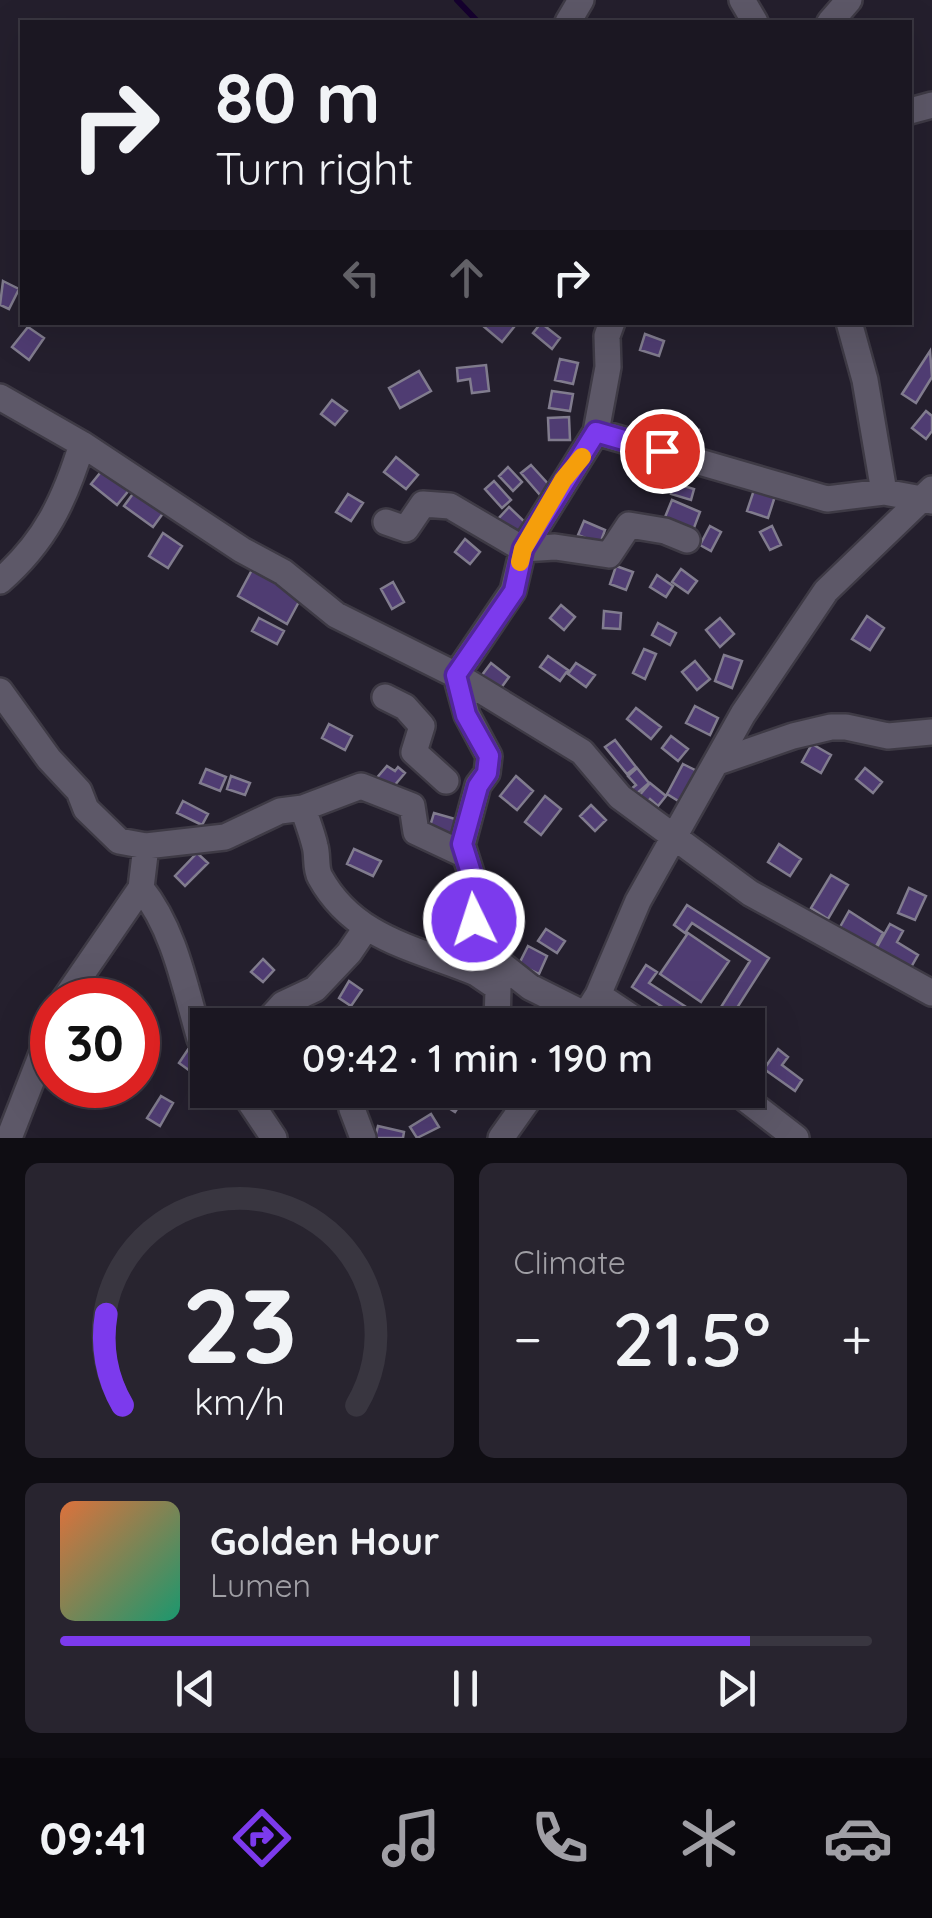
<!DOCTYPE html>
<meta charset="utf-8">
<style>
:root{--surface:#1b1722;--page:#28242f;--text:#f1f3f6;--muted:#a09fa5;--line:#393640;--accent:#7c3aed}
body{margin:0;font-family:Quicksand,sans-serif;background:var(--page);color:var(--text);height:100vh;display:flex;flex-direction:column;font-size:38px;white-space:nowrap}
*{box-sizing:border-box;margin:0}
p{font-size:32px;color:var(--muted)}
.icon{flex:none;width:55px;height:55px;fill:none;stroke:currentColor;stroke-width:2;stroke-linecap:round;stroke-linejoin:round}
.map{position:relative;height:1138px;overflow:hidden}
.details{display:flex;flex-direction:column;gap:25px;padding:25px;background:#0f0d13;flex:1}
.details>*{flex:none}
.guide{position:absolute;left:20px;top:20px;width:892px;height:305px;border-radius:0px;box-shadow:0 10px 40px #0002,0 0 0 2px var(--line);background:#1b1722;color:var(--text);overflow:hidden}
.speed{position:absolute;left:30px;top:978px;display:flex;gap:20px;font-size:50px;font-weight:700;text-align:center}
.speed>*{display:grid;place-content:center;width:130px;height:130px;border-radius:50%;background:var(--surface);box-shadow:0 10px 40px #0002,0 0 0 2px var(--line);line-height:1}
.speed .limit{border:15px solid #d22;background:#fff;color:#111}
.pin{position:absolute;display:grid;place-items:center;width:85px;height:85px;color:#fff;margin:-42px;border:5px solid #fff;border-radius:50%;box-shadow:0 2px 10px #0007}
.me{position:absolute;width:110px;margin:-55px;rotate:356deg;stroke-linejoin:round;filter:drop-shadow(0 0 8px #0008)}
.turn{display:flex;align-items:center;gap:35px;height:210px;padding:0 30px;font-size:45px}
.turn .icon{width:130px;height:130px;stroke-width:2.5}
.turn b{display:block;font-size:70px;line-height:85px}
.lanes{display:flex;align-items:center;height:95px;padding:0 30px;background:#0003;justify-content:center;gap:50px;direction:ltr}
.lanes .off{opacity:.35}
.big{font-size:75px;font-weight:600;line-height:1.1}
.details .tile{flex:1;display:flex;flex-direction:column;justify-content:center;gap:15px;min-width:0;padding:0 35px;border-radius:15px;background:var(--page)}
.details .dial{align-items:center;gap:0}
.dial svg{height:260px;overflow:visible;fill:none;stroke:var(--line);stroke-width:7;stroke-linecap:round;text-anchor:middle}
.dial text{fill:var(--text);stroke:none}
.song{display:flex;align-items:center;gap:30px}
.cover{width:120px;height:120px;border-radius:15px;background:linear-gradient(135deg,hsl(20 70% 55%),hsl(160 70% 35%))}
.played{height:10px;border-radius:5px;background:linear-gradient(90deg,var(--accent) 85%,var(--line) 85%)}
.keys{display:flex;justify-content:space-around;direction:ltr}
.heat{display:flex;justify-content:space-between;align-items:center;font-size:55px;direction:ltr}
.details .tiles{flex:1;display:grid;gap:25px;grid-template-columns:1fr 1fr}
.tile:last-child{grid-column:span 2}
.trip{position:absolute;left:190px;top:1008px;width:575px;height:100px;border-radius:0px;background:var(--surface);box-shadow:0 10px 40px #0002,0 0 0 2px var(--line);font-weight:600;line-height:100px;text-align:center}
.tabs{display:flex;height:160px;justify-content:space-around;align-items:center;background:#0b090e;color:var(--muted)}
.tabs .icon{width:70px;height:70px}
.tabs .on{color:var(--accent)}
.tabs b{font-size:45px;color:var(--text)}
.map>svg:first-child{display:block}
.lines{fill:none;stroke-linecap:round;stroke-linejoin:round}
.stream{stroke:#15002e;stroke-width:6}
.building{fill:#4f3c72;stroke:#817c8e;stroke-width:2.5}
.minor-casing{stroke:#3e3a45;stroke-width:30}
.minor{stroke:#5d5868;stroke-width:25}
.route-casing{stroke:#51269a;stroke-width:25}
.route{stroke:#7c3aed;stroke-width:18}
.slow{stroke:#f59e0b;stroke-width:18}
</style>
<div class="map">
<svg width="932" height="1138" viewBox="0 0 932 1138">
<rect width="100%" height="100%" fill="#241f2d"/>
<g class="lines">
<path class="stream" d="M457,0L478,22"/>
</g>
<path class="building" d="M3,281L19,289L9,309L0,305Z
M484,322H518L502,342L482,325Z
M541,323L560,338L552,349L533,333Z
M28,327L44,338L29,360L12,347Z
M645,334L664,341L659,356L640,350Z
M930,351L932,377L916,403L902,394Z
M560,359L578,363L573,384L555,380Z
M486,365L489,391L472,393L470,379L458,381L457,368Z
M419,371L431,391L400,408L389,388Z
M552,391L573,394L570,411L549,408Z
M332,400L347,411L335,425L321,414Z
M926,411L932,416V431L926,439L912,428Z
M569,417L570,440H549L548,418Z
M680,429L699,430L697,451L678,450Z
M396,457L418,475L406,489L384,472Z
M531,465L550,486L540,495L521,473Z
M508,467L522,482L513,491L499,476Z
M104,468L130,489L117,505L91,484Z
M494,481L511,500L502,508L485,489Z
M674,483L694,489L691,500L671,494Z
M755,487L776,493L768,518L747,511Z
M135,491L164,512L153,527L124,506Z
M348,494L363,503L351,521L336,512Z
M672,500L700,512L692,533L663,522Z
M509,507L528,525L517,536L498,519Z
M584,521L605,530L600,544L578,535Z
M710,526L721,532L711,551L700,545Z
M772,526L781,545L770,550L760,532Z
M163,533L182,546L168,568L149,556Z
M465,539L480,552L470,564L455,552Z
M616,566L633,572L626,590L610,584Z
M253,568L302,596L287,624L238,596Z
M681,569L697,581L688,593L672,582Z
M657,575L673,586L666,597L650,587Z
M393,582L404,602L392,609L381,589Z
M561,605L575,617L564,630L550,618Z
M604,611L621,613L620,629L603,628Z
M867,616L884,628L870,650L852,639Z
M259,618L284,631L277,644L252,631Z
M720,618L734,634L720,647L706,630Z
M658,623L676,633L670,645L652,635Z
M644,649L656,654L645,679L633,673Z
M724,655L742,661L732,688L715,681Z
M548,656L568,670L560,681L540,667Z
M695,661L710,679L697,690L682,672Z
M491,663L509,677L501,688L482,675Z
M576,663L595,675L586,687L568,674Z
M695,706L718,718L710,735L686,723Z
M636,708L661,727L651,739L627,719Z
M329,724L352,736L345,750L322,738Z
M671,736L688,749L678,761L662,748Z
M615,740L636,767L627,774L605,747Z
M812,744L831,755L821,773L802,762Z
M683,764L697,771L680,802L667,794Z
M387,766L395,771L398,767L405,773L388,793L374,781Z
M637,768L649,783L635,795L631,789L636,785L628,776Z
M865,768L882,782L873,793L856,779Z
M206,769L226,777L220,791L200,783Z
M231,776L250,783L245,795L227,789Z
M516,776L533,791L517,810L500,796Z
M650,783L666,796L658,806L650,799L646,804L638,797Z
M545,796L561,809L541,835L525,822Z
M183,801L208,814L202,825L177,813Z
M591,805L606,820L595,831L580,816Z
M434,813L459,820L453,841L428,833Z
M779,844L801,859L790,876L768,862Z
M354,849L381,861L373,876L347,864Z
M197,853L208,863L185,886L175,876Z
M831,875L848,885L828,919L811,908Z
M909,888L926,896L915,920L898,913Z
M687,905L769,958L726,1025H690L632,987L646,965L657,972L649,983L711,1023L750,961L692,923L685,933L674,925Z
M849,911L883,933L875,948L840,927Z
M890,924L903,931L897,942L918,955L910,969L876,949Z
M546,929L565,941L557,953L538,941Z
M688,933L729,961L701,1002L660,974Z
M528,946L547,956L539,974L519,964Z
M263,959L274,970L263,982L251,972Z
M349,981L362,990L351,1006L339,998Z
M189,1048L208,1061L197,1076L179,1063Z
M778,1049L788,1057L782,1065L802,1080L795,1091L764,1069Z
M445,1090L469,1091L455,1112L438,1101Z
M161,1096L173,1103L160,1126L147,1118Z
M431,1114L439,1127L417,1138L410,1127Z
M378,1126L404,1132L403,1138H375Z"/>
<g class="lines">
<g class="minor-casing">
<path id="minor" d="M742,0L755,22
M568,22L581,0
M830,22L849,0
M910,111L932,105
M849,322L865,380L884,492
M0,397L82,444L242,550L283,572L336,615L456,675L582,752L620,797L750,893L932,993
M596,432L827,499L884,492L932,501
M386,522L406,529L423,504L450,506L523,549L555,547L609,555L629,525L665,531L687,540
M0,581C45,542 65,500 82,444
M0,691L49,759L79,791L86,809L119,841L146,846L141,888C175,930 185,988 200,1039L208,1047
M385,697L405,707L422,726L414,752L446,781
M718,762L793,736L831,727H846L888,736L932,732
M303,808C307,821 312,833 315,846C318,856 315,868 320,877C354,939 416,948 476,973
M146,846L225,837L280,811L303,808L361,786L412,806L416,832L465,855
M480,959L476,973L498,988L497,1025
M598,995L643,1025
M64,1000L141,888
M586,1015L530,987L482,949L474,920L472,876L462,845L478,785L487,773L489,756L467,715L456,675L513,591L523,549L596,432L608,367L607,336L612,322
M264,1025L283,1004L315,989L349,953L366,928
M579,1025L598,995L638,901L743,714L826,591L932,489
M242,1090L274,1138
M357,1090L352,1109L363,1138
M734,1090L796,1138
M9,1138L52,1028
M501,1138L535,1090"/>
</g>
<use href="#minor" class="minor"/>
</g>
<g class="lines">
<g class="route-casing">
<path id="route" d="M474,920L472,876L462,844L478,786L487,773L489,756L466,715L456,675L514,591L523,549L596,432L662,451"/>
</g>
<use href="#route" class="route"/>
<path class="slow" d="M520,562L523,549L563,480L582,457"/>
</g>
</svg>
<div class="speed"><div class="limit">30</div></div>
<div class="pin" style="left:662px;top:451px;background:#d93025"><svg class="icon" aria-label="arrive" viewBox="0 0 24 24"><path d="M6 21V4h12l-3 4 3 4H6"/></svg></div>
<svg class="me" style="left:474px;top:920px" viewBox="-20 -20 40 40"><circle r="17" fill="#7c3aed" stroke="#fff" stroke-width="3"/><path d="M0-11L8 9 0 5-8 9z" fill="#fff"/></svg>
<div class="trip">09:42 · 1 min · 190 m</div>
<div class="guide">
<div class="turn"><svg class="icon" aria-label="right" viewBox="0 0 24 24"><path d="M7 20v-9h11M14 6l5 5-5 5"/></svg><div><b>80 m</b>Turn right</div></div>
<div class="lanes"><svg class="icon off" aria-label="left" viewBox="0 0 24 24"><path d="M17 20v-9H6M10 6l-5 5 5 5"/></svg><svg class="icon off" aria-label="ahead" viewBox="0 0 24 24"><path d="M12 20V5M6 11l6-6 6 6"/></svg><svg class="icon" aria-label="right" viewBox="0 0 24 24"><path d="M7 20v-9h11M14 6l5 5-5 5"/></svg></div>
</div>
</div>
<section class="details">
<div class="tiles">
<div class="tile dial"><svg viewBox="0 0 100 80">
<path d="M14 69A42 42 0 1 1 86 69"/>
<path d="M14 69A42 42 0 0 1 9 41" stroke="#7c3aed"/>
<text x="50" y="56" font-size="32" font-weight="700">23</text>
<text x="50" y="72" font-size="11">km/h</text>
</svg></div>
<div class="tile"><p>Climate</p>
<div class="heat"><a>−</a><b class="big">21.5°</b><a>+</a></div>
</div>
<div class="tile">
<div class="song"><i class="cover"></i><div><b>Golden Hour</b><p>Lumen</p></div></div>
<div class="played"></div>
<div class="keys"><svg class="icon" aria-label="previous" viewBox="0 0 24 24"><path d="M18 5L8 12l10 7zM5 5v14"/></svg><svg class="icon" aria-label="pause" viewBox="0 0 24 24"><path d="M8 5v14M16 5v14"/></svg><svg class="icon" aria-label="next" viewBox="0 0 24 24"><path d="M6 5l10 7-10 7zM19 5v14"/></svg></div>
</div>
</div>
</section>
<nav class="tabs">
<b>09:41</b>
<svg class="icon on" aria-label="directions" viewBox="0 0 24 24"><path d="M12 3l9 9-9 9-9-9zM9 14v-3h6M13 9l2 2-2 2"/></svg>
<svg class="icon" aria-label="music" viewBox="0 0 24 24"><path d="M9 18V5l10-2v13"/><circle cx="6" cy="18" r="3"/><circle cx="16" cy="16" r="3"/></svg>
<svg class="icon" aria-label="phone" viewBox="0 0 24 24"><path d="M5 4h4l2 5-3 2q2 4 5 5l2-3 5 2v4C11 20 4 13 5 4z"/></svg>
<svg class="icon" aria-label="climate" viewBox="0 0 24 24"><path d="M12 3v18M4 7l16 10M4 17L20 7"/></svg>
<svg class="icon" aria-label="car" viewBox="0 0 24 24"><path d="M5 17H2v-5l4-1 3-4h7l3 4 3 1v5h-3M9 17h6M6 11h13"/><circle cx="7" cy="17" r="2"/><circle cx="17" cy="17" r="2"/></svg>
</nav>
